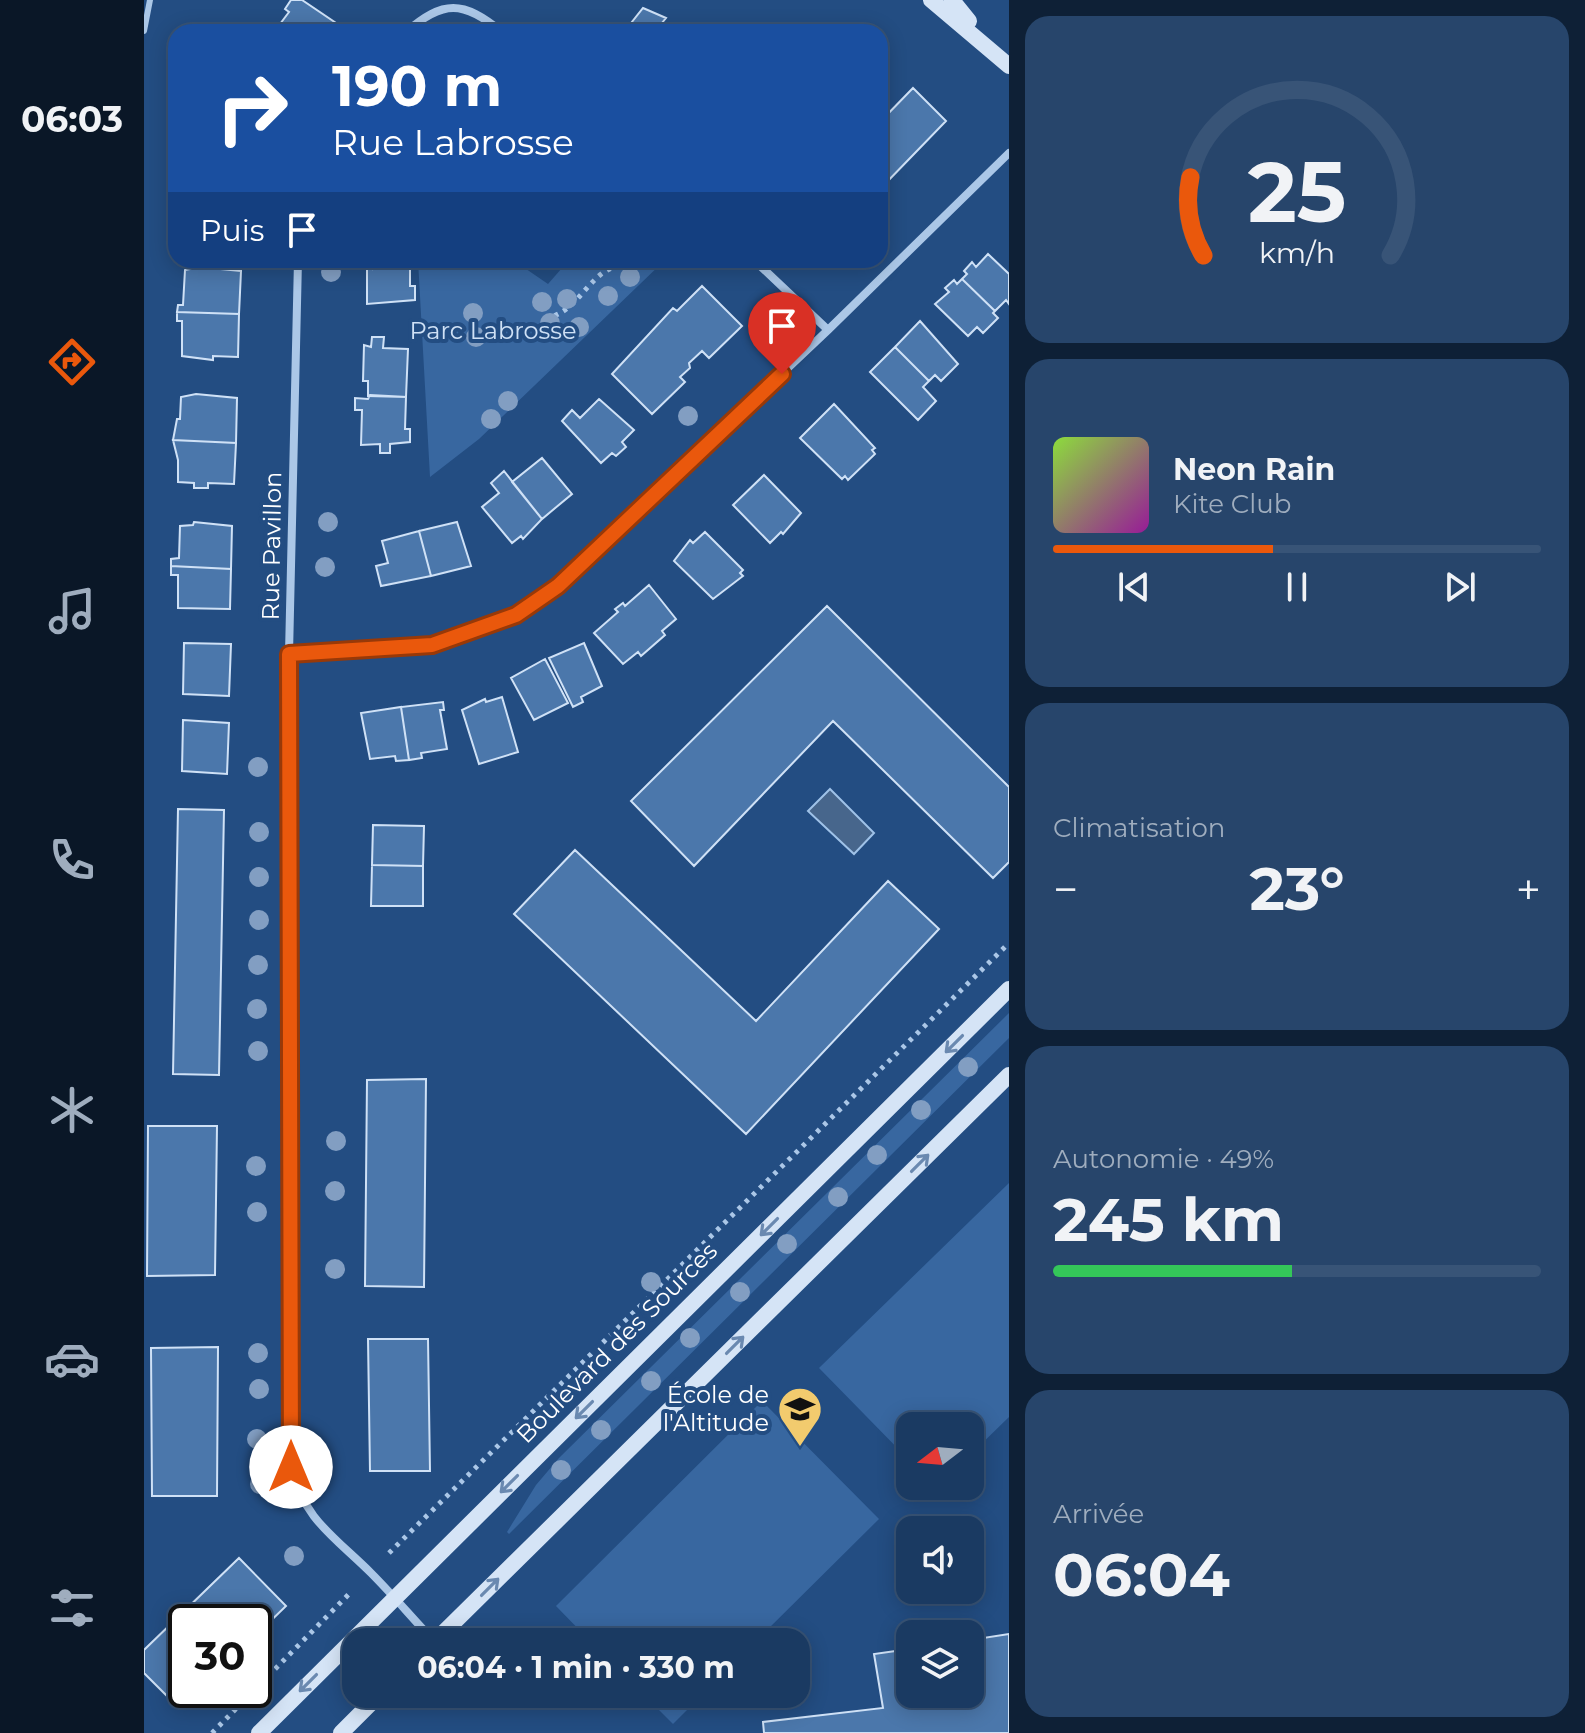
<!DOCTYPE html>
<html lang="fr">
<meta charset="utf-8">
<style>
:root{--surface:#1a3a62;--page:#27456b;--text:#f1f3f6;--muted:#9fadbe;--line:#385477;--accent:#ea580c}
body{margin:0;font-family:Montserrat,sans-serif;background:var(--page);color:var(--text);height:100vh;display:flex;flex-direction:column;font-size:30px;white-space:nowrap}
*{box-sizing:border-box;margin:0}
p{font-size:26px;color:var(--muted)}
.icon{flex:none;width:44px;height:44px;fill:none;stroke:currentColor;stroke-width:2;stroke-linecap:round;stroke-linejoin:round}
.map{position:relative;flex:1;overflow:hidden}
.panel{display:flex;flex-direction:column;gap:16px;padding:16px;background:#0e2036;width:576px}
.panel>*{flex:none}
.guide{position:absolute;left:24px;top:24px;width:720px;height:244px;border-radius:24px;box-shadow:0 4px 20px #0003,0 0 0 2px var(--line);background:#1a4fa0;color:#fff;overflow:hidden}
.needle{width:52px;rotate:254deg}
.controls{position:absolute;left:752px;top:1412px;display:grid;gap:16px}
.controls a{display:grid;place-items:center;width:88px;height:88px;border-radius:16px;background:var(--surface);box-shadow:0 4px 20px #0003,0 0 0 2px var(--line);font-size:40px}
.speed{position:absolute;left:24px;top:1604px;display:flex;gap:16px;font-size:40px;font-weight:700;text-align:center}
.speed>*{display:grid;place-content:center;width:104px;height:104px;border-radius:50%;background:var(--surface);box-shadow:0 4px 20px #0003,0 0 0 2px var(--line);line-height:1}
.speed .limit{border:4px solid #111;border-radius:12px;background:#fff;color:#111}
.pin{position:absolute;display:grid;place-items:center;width:68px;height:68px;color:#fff;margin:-82px -34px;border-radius:50% 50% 50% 0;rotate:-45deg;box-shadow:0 0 8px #0007}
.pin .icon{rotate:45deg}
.me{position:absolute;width:88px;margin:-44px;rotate:0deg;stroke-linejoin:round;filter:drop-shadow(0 0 6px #0008)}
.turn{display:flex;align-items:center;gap:28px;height:168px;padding:0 32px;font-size:36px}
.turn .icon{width:104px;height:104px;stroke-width:2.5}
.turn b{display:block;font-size:56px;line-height:68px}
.then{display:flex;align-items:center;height:76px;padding:0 32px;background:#0003;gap:16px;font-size:30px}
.big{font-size:60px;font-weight:700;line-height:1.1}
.panel .tile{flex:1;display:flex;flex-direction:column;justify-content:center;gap:12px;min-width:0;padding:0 28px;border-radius:24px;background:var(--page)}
.panel .dial{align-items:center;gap:0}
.dial svg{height:208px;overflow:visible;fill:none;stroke:var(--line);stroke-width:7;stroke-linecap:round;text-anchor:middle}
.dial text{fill:var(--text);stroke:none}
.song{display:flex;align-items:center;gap:24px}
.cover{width:96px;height:96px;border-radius:12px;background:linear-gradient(135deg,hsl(90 70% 55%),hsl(300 70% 35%))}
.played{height:8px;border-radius:4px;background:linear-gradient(90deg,var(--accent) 45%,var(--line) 45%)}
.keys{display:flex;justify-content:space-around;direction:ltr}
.heat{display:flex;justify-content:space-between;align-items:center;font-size:44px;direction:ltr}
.charge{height:12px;border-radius:6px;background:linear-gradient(90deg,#34c759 49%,var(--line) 0)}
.trip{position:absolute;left:198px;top:1628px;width:468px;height:80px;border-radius:24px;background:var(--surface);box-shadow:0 4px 20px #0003,0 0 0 2px var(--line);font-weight:700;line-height:80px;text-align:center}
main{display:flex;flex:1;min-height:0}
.dock{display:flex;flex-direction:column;width:144px;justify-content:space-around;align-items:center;background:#0a1727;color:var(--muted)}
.dock .icon{width:56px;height:56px}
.dock .on{color:var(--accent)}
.dock b{font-size:36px;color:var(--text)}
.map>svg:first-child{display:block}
.green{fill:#3867a0}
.water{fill:#47668c;stroke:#9fc2e8;stroke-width:2}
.building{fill:#4b77ab;stroke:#cfe1f6;stroke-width:2}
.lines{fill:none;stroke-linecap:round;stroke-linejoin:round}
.path{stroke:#abc7e7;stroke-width:5;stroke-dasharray:4 6;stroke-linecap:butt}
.lane{stroke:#abc7e7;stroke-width:6}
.street{stroke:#abc7e7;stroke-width:8}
.secondary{stroke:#d5e4f6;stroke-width:16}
.tree{fill:#829ec2}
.oneway{stroke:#6a89b0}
.route-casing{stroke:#983908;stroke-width:20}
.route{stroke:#ea580c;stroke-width:14}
.labels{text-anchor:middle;stroke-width:8;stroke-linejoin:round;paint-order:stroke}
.park-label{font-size:24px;fill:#cfe1f6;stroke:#234d82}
.street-label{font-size:24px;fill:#fff;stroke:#234d82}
.poi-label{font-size:24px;fill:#fff;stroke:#234d82;text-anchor:end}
</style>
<main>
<nav class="dock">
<b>06:03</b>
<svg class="icon on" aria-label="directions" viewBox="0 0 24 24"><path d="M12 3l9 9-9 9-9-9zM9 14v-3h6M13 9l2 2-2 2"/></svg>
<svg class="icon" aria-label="music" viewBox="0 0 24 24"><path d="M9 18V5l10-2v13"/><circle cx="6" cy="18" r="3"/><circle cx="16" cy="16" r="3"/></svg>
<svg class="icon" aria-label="phone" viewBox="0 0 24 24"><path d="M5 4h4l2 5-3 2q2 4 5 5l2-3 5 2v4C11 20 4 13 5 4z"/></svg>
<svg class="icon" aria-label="climate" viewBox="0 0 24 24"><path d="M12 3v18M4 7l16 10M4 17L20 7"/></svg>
<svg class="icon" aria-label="car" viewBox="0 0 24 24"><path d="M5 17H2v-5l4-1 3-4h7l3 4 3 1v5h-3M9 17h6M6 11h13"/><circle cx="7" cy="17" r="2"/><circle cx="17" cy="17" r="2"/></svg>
<svg class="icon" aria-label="filters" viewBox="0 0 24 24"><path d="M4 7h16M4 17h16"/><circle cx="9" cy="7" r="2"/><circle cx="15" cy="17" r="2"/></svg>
</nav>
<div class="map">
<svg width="865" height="1733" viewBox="0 0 865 1733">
<rect width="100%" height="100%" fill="#234d82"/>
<path class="green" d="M274,260H369L404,284L425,260H521L335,439L286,477Z
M865,1013V1038L365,1534L363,1532L392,1485L415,1458Z
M865,1183V1417L826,1455V1426H766V1461L675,1368Z
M618,1401L735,1519L611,1642H447L412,1606Z
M499,1694H559L529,1724Z"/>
<path class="water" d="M686,789L730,833L710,854L664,811Z"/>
<path class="building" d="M147,0H158L192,23L185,32H130L145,12L141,9Z
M499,8L522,18L518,23L526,32H480Z
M769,88L802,121L738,187L736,122Z
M844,254L865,274V304L862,300L851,311L818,279L823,274L820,271L828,262L832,267Z
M228,260H266V286H271V300L223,304V268L228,269Z
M56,267L97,271L95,314L33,312L34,305H39L41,270Z
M818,279L851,311L849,313L854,318L839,333L833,327L824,336L791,304L805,292L801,288L810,280L813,284Z
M558,286L598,326L565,358L558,351L545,363L546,368L536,377L541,382L508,414L468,374L529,308L533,311Z
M33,312L95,314L94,357L69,356V360L38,356V321H33Z
M776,321L814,364L797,381L791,375L785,381L751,347Z
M228,337H240L239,348L264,349L262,397L224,396V381H219L220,345L227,347Z
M751,347L785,381L779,387L792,401L774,420L726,372Z
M52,394L93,398L92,443L29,440L33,419H36L37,397Z
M226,395L262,397L261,429H266V442L246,444V453H236V444L217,445L218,410H211V398L224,399Z
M455,399L490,430L478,442L482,447L472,456L468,453L457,463L418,421L428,410L436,418Z
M690,404L731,448L728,450L731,454L704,480L701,476L698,479L656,438Z
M29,440L92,443L90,484L64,483V488H50V483L34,482V460Z
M398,458L428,494L398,519L368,482Z
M360,471L398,519L379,539L377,536L368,543L338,507L355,493L347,483Z
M620,475L657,513L639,534L637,532L626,543L589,505Z
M50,522L88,526L87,569L27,566V559L35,558L36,526L49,525Z
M313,522L327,566L287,576L275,531Z
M275,531L287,576L237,586L232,566L244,563L238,541Z
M561,532L599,570L596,573L599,576L569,599L530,561L546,540L549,543Z
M27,566L87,569L86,609L34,608V575H27Z
M505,585L532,619L518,631L521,635L497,656L494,652L479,664L450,633L474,612L471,609L479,603L481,606Z
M683,606L865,787V862L849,878L689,721L550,866L487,801Z
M40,643L87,644L85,696L39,694Z
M440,643L458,686L437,697L439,702L429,707L405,658Z
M401,659L424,703L390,720L367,678Z
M358,697L374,752L335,764L318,710L341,699L342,702Z
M299,702L300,710H296L303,749L277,753L278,758L265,760L257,707Z
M257,707L265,760L252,761L251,756L226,759L217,713Z
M39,720L85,723L83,774L38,771Z
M34,809L80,810L75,1075L29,1074Z
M229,825L280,826L279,866L228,865Z
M431,850L612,1021L744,881L795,929L602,1134L370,914Z
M228,865L279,866V906H227Z
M282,1079L280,1287L221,1286L223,1080Z
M4,1126H73L71,1275L3,1276Z
M224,1339H284L286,1471H226Z
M74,1347L73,1496H8L7,1348Z
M95,1558L142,1606L110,1637V1622H42V1690H54L35,1708L0,1673V1650Z
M865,1634V1733H620L619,1722L739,1708L730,1654L766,1649V1694H826V1640Z
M865,1634V1733H620L619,1722L739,1708L730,1654L766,1649V1694H826V1640Z"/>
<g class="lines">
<path class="path" d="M401,319C429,312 436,292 456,275C464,268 476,265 485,260
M245,1553L865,943
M68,1733L206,1593"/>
<path class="lane" d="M0,31L6,0"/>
<path class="street" d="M262,32C299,0 319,0 358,32
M154,260L145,654L147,1467C160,1520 191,1537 227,1573C249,1595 269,1619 290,1641
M610,260L684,330
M145,654L288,645L372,615L414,586L684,330L865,153"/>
<path class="secondary" d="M787,0L865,66
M808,0L825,21
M290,1642L865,1075
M115,1733L865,989
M197,1733L236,1694"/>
</g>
<g class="tree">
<circle cx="187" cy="272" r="10"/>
<circle cx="486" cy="277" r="10"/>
<circle cx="464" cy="296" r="10"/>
<circle cx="423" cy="299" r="10"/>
<circle cx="398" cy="302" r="10"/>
<circle cx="329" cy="313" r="10"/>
<circle cx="406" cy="323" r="10"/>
<circle cx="435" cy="327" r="10"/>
<circle cx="332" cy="337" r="10"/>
<circle cx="364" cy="401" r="10"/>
<circle cx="544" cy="416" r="10"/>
<circle cx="347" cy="419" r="10"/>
<circle cx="184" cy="522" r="10"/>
<circle cx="181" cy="567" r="10"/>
<circle cx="114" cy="767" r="10"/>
<circle cx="115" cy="832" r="10"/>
<circle cx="115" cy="877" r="10"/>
<circle cx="115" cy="920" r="10"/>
<circle cx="114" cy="965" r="10"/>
<circle cx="113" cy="1009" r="10"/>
<circle cx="114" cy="1051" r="10"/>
<circle cx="824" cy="1067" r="10"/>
<circle cx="777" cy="1110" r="10"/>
<circle cx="192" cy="1141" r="10"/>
<circle cx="733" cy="1155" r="10"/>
<circle cx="112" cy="1166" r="10"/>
<circle cx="191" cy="1191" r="10"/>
<circle cx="694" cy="1197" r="10"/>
<circle cx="113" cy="1212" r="10"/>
<circle cx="643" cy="1244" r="10"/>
<circle cx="191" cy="1269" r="10"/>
<circle cx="507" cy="1282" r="10"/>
<circle cx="596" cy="1292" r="10"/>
<circle cx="546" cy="1338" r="10"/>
<circle cx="114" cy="1353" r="10"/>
<circle cx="507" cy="1381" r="10"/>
<circle cx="115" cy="1389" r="10"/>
<circle cx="457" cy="1430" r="10"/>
<circle cx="113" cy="1439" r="10"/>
<circle cx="417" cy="1470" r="10"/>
<circle cx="116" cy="1484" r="10"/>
<circle cx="150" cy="1556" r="10"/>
</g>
<defs><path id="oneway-shaft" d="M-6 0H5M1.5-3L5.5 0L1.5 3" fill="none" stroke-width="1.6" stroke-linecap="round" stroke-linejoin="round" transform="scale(2)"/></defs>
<g class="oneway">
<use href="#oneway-shaft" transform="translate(810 1044) rotate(135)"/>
<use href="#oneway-shaft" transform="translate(776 1163) rotate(-45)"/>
<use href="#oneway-shaft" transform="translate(625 1227) rotate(135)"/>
<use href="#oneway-shaft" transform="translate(591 1345) rotate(-45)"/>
<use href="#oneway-shaft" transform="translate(440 1410) rotate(135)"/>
<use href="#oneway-shaft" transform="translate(365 1484) rotate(135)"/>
<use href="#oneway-shaft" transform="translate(346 1587) rotate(-45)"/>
<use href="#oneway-shaft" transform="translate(164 1683) rotate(135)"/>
</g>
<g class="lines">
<g class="route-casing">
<path id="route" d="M147,1467L145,654L288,645L372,615L414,586L638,374"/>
</g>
<use href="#route" class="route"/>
</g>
<defs>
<g id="school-pin" transform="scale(2.3)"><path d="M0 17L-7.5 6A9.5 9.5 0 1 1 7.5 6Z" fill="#f2cb6e" stroke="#234d82"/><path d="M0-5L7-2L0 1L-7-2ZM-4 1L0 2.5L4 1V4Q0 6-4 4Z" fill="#111"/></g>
</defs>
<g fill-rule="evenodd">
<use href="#school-pin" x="656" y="1409"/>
</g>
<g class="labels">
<g class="park-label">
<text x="349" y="339">Parc Labrosse</text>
</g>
<g class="street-label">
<text transform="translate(128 546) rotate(-89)" y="8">Rue Pavillon</text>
<text transform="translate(473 1343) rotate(-45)" y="8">Boulevard des Sources</text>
</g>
<g class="poi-label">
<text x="625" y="1403">École de<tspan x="625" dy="28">l'Altitude</tspan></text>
</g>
</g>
</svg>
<div class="controls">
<a><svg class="needle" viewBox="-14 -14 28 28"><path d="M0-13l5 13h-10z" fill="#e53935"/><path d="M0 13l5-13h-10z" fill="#9fadbe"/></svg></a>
<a><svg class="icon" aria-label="sound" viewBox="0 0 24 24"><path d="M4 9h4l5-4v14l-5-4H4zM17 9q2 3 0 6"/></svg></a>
<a><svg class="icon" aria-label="layers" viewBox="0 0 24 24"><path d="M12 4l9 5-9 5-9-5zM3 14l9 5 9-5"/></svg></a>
</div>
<div class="speed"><div class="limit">30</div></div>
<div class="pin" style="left:638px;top:374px;background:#d93025"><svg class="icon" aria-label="arrive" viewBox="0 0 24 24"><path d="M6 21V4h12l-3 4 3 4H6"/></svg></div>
<svg class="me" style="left:147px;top:1467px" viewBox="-20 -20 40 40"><circle r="19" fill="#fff"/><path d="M0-13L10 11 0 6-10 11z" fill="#ea580c"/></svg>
<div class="trip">06:04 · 1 min · 330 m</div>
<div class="guide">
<div class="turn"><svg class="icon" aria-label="right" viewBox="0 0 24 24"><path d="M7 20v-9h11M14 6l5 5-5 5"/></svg><div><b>190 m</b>Rue Labrosse</div></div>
<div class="then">Puis<svg class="icon" aria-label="arrive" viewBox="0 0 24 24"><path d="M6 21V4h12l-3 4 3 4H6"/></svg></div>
</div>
</div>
<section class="panel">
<div class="tile dial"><svg viewBox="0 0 100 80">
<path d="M14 69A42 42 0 1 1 86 69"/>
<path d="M14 69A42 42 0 0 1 9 39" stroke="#ea580c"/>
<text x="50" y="56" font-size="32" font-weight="700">25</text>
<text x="50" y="72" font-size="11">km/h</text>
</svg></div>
<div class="tile">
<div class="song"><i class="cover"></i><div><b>Neon Rain</b><p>Kite Club</p></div></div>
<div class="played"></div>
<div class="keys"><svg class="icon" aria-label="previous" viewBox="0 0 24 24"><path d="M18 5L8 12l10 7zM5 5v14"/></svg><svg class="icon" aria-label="pause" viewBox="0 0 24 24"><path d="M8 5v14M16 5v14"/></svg><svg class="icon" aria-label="next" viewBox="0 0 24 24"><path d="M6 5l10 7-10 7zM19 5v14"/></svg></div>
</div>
<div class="tile"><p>Climatisation</p>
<div class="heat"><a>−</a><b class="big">23°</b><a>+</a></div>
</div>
<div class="tile"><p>Autonomie · 49%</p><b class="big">245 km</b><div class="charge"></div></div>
<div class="tile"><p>Arrivée</p><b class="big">06:04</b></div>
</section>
</main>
